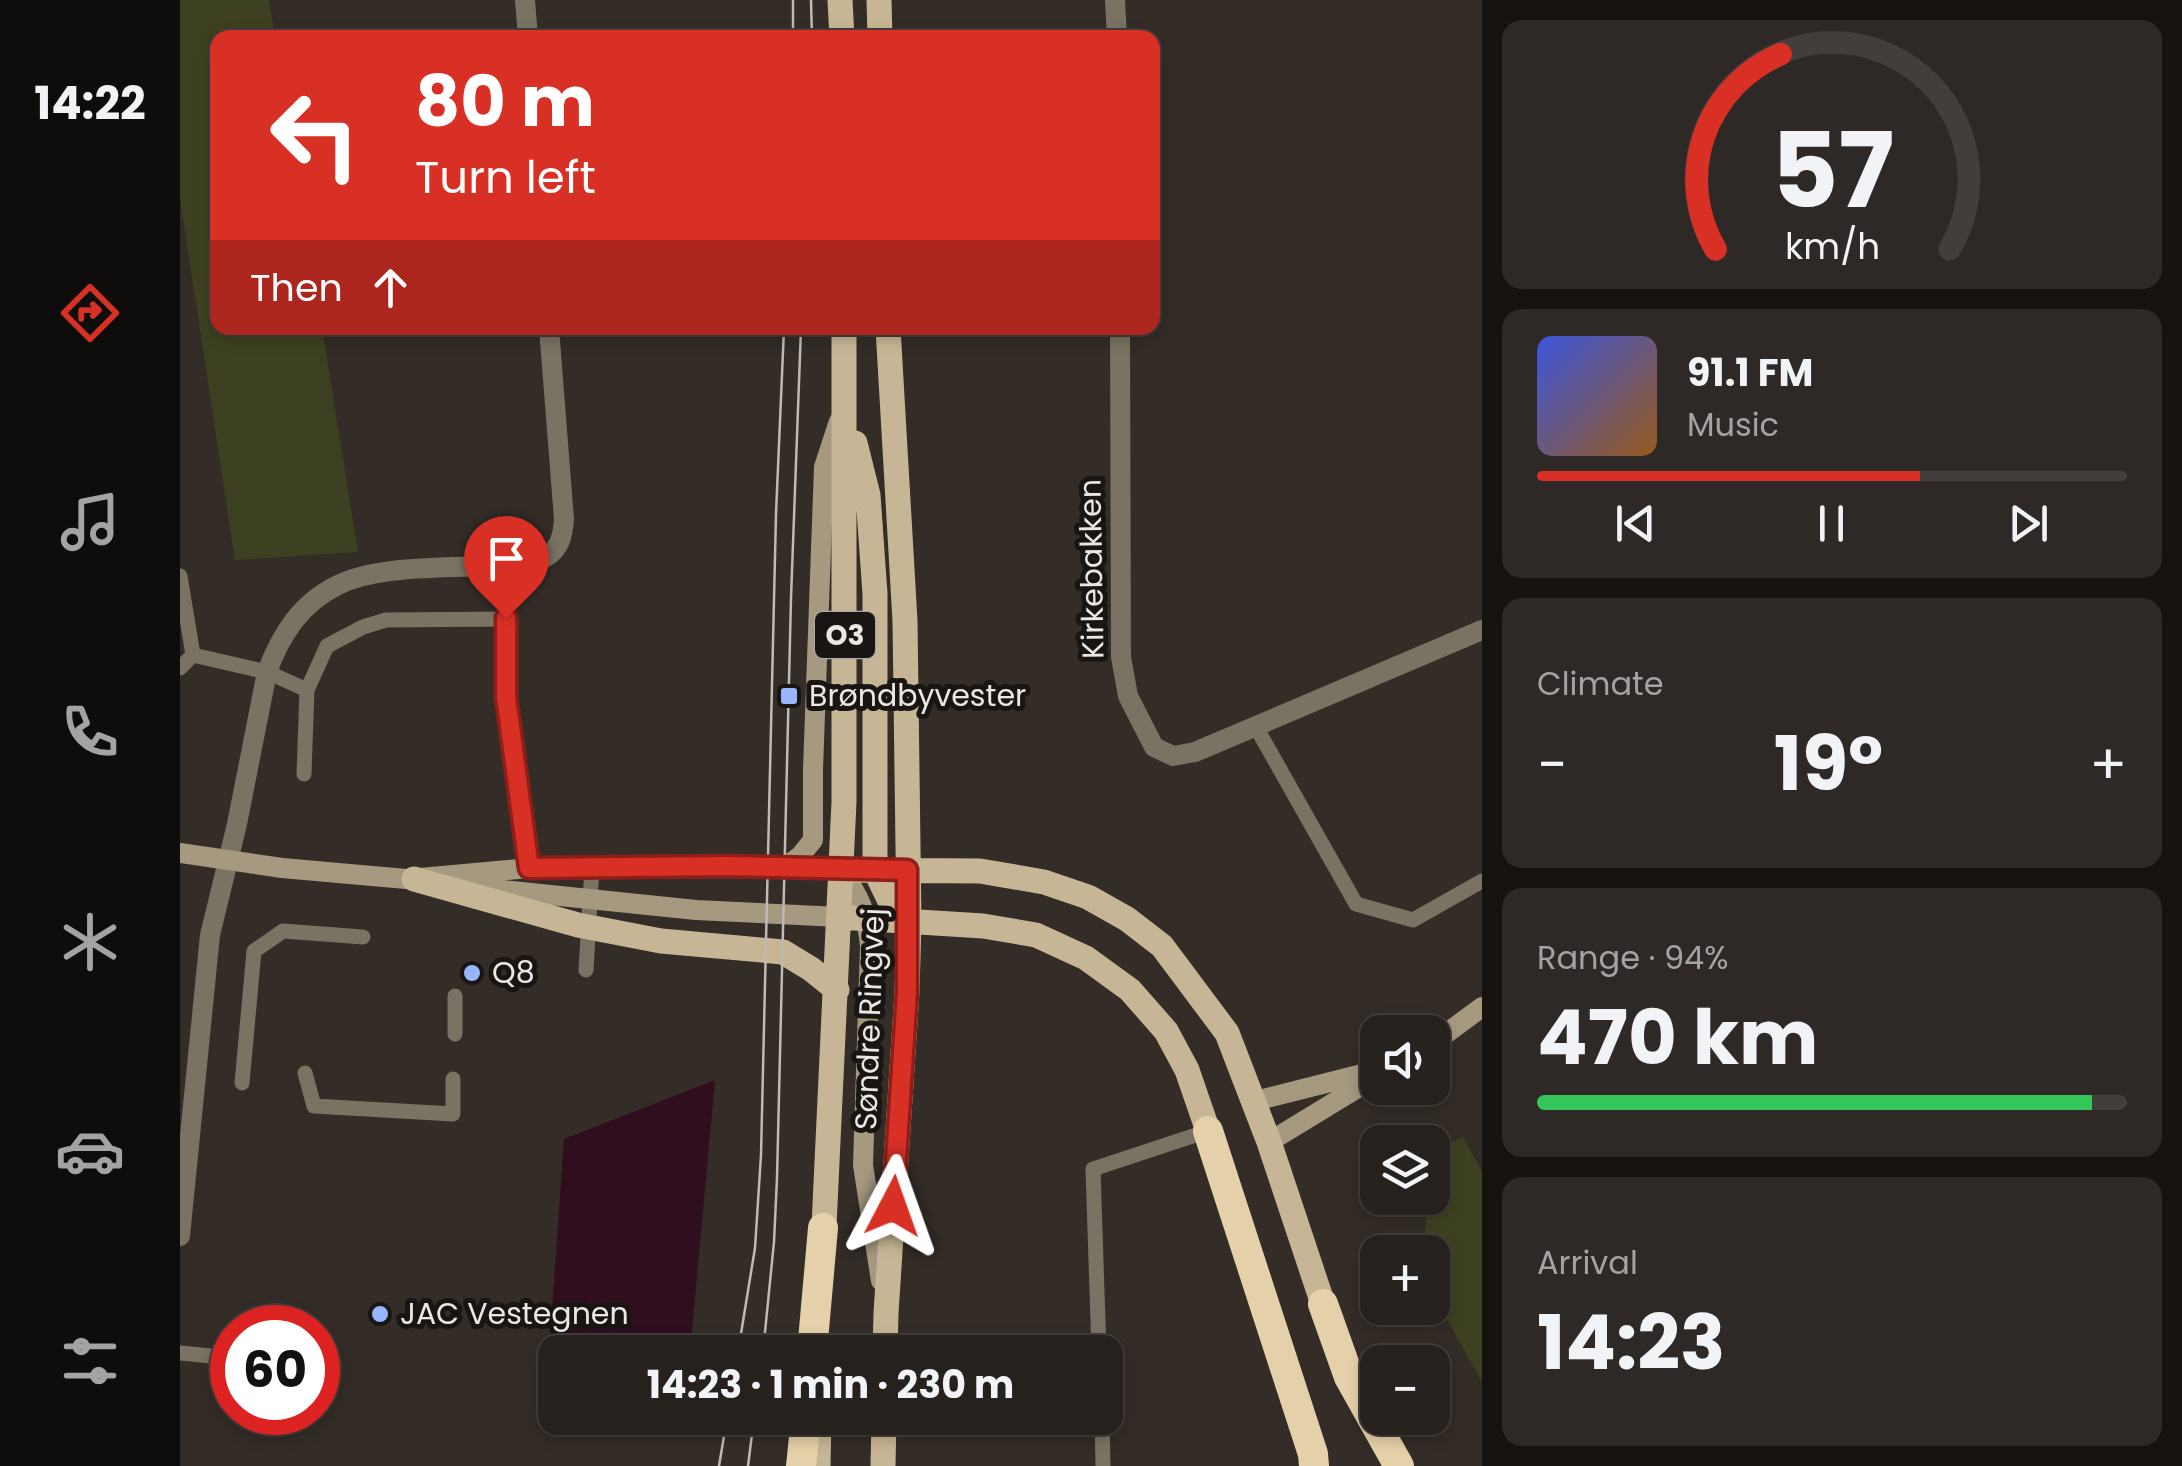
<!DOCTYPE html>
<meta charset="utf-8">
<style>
:root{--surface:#26211d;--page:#2e2926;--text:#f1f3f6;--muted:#a4a3a4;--line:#423e3b;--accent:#d93025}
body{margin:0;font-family:Poppins,sans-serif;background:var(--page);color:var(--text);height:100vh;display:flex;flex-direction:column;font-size:38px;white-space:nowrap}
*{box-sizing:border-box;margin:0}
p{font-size:32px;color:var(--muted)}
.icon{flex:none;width:55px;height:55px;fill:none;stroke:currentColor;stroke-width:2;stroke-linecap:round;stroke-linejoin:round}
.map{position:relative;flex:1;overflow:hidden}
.panel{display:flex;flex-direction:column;gap:20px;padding:20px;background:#151210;width:700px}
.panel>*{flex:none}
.guide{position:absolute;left:30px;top:30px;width:950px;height:305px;border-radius:20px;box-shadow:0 5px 15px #0003,0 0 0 2px var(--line);background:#d93025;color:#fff;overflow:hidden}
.tools{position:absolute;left:1180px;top:1015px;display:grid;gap:20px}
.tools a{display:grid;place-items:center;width:90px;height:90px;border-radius:20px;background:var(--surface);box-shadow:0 5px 15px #0003,0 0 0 2px var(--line);font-size:50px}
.speed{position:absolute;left:30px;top:1305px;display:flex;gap:20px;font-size:50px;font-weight:700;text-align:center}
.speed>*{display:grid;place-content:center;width:130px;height:130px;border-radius:50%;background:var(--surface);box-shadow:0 5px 15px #0003,0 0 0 2px var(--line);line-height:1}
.speed .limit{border:15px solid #d22;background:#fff;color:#111}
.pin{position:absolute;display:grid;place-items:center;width:85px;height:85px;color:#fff;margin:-102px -42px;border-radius:50% 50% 50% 0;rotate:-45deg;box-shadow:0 0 10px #0007}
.pin .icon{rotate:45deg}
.me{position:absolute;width:110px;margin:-55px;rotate:4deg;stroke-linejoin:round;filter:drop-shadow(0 0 8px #0008)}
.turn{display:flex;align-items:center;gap:35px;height:210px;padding:0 40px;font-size:45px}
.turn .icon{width:130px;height:130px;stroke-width:2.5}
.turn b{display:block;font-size:70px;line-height:85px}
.then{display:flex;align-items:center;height:95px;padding:0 40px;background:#0003;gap:20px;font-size:38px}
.big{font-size:75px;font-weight:700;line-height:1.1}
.panel .widget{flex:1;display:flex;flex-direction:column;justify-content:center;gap:15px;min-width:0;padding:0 35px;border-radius:20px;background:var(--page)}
.panel .dial{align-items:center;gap:0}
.dial svg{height:260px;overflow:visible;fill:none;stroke:var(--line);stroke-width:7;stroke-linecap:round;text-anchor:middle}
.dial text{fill:var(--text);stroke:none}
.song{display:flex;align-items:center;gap:30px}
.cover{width:120px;height:120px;border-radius:15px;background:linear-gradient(135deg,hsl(230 70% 55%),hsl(30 70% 35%))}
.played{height:10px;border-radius:5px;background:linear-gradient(90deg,var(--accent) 65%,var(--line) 65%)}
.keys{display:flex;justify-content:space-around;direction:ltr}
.heat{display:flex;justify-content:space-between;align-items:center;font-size:55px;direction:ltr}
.charge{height:15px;border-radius:8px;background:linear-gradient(90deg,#34c759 94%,var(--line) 0)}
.trip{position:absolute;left:358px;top:1335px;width:585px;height:100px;border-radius:20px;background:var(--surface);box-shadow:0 5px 15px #0003,0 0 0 2px var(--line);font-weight:700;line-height:100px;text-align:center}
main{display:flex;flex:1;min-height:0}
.tab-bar{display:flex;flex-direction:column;width:180px;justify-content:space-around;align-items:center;background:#0f0d0c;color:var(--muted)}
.tab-bar .icon{width:70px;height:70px}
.tab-bar .on{color:var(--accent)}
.tab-bar b{font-size:45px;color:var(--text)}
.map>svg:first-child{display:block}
.green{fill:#3d4020}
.water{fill:#2f0e1d}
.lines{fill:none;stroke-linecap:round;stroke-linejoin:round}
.lane{stroke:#7a7262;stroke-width:15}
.street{stroke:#7a7262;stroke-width:20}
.secondary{stroke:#a5997f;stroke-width:20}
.primary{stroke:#c7b695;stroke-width:25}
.highway{stroke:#e5d1a9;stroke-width:30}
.tram{stroke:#bfbab6;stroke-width:2.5}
.route-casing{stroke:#8d1f18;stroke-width:25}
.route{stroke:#d93025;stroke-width:18}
.poi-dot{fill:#98b6fd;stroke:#191513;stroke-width:4}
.labels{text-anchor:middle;stroke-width:10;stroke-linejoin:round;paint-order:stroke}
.shield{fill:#191513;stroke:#ada8a5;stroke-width:2.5}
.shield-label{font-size:28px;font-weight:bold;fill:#ece7e4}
.street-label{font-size:30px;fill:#ece7e4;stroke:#191513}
.poi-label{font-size:30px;fill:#ece7e4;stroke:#191513;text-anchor:start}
</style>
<main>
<nav class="tab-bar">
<b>14:22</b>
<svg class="icon on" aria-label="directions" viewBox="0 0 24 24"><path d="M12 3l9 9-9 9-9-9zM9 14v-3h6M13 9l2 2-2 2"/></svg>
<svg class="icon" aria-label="music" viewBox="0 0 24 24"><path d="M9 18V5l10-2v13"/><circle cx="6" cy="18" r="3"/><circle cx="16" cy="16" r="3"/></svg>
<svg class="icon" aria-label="phone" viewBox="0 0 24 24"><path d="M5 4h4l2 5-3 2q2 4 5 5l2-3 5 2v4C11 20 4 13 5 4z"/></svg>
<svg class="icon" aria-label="climate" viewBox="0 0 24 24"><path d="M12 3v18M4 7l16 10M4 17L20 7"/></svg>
<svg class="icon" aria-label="car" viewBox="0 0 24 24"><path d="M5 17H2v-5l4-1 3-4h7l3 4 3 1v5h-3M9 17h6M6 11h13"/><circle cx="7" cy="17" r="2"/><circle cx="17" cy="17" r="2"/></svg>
<svg class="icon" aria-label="filters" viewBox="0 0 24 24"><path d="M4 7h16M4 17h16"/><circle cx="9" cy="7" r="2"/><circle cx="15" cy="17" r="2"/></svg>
</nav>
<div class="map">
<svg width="1302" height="1466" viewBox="0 0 1302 1466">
<rect width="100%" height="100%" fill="#332c27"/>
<path class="green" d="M0,0H89L95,37L38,38V328H142L178,552L55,560L0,198Z
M1283,1137L1302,1172V1382L1253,1294L1252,1252H1244L1247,1198H1252L1253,1151Z"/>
<path class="water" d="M535,1080L510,1352H375V1413H365L384,1139Z"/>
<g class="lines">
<path class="lane" d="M0,576L13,655
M0,668L13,655L87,672L127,690
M1076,727L1176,904L1233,920L1302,881
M124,774L127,690L147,646L183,627L206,620L326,619L327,697L349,868
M406,970L412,867
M275,996V1034
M125,1073L134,1106L273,1114V1079
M62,1083L74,951L103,931L183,937
M919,1352L913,1169L1028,1131
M0,1353L52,1358
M922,1418L923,1466"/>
<path class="street" d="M345,0L348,38
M935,0L937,38
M940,328L941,657L948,696L974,747L993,756L1015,752L1302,630
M0,1236L30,935L57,824L87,672C101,634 121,603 158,585C203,563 276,570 326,564C338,563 354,564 364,558C380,550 383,535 384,519L369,328"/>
<path class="secondary" d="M0,853L102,868L249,881
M605,867L620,856L633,840V769L644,467L659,421
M240,878L349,868L547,866L661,870C680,897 687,913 690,946L683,1165L701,1281
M293,887L516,910L659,917
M1252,1044L1302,1007
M1075,1101L1198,1070
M1089,1142L1194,1078"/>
<path class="primary" d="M660,0L662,38
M699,0L700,38
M675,443L688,495L695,594V870L709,899L729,921
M661,870L800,871L864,882L908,897L947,919L982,946L1047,1033L1089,1142L1143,1304
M234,879L398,925L481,941L603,952L631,969L657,990
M659,917L803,926L856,935L906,958L950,990L986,1031L1007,1070L1028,1131
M643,1247L664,802V328
M705,1352L706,1313L727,992L729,921L725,621L708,328
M638,1466L639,1418
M703,1466L704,1418"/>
<path class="highway" d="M1028,1131L1133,1454L1134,1466
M1143,1304L1169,1377L1219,1466
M632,1352L643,1228
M621,1466L626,1418"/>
<path class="tram" d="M613,0V38
M631,0L632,38
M558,1352L575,1248L581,1155L596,514L604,328
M583,1352L594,1242L597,1178L611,598L621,328
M539,1466L547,1418
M568,1466L574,1418"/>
</g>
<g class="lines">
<g class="route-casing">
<path id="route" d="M326,618V697L349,868L547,866L727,870V992L713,1206"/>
</g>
<use href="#route" class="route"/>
</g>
<g class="poi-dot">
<rect x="599" y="686" width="20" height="20" rx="5"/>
<circle cx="292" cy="973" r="10"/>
<circle cx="200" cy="1314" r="10"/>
</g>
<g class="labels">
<rect class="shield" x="635" y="612" width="60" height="46" rx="8"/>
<g class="shield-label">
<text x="665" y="645">O3</text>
</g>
<g class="street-label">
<text transform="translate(912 569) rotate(-91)" y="10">Kirkebakken</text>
<text transform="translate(690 1019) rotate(-88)" y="10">Søndre Ringvej</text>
</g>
<g class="poi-label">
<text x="629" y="706">Brøndbyvester</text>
<text x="312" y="983">Q8</text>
<text x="220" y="1324">JAC Vestegnen</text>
</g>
</g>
</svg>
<div class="tools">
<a><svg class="icon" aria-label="sound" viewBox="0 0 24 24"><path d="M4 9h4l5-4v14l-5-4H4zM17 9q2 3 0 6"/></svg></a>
<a><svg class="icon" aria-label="layers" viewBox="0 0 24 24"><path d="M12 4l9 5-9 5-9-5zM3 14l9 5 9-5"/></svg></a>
<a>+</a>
<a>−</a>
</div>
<div class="speed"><div class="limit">60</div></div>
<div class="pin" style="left:326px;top:618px;background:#d93025"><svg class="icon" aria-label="arrive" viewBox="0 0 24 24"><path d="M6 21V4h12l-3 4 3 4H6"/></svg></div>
<svg class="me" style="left:713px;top:1206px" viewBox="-20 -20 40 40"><path d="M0-17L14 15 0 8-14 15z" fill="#d93025" stroke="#fff" stroke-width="4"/></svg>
<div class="trip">14:23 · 1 min · 230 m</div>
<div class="guide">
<div class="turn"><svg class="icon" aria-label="left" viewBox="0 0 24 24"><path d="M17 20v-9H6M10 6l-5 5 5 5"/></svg><div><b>80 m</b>Turn left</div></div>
<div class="then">Then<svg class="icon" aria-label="ahead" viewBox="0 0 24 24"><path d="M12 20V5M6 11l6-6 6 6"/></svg></div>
</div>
</div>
<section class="panel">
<div class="widget dial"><svg viewBox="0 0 100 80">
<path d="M14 69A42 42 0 1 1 86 69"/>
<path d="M14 69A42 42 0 0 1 34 9" stroke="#d93025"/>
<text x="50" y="56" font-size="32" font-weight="700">57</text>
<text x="50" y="72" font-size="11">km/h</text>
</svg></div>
<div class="widget">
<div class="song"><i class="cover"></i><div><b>91.1 FM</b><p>Music</p></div></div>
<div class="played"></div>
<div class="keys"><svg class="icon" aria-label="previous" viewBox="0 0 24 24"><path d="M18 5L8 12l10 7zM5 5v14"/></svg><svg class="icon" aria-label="pause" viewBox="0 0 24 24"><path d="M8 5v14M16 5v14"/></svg><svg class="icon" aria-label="next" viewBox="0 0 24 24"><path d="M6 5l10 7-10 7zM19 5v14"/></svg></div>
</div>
<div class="widget"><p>Climate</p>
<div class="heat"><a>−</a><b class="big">19°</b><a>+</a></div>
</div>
<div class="widget"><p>Range · 94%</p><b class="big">470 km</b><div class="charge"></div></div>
<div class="widget"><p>Arrival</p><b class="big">14:23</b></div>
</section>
</main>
